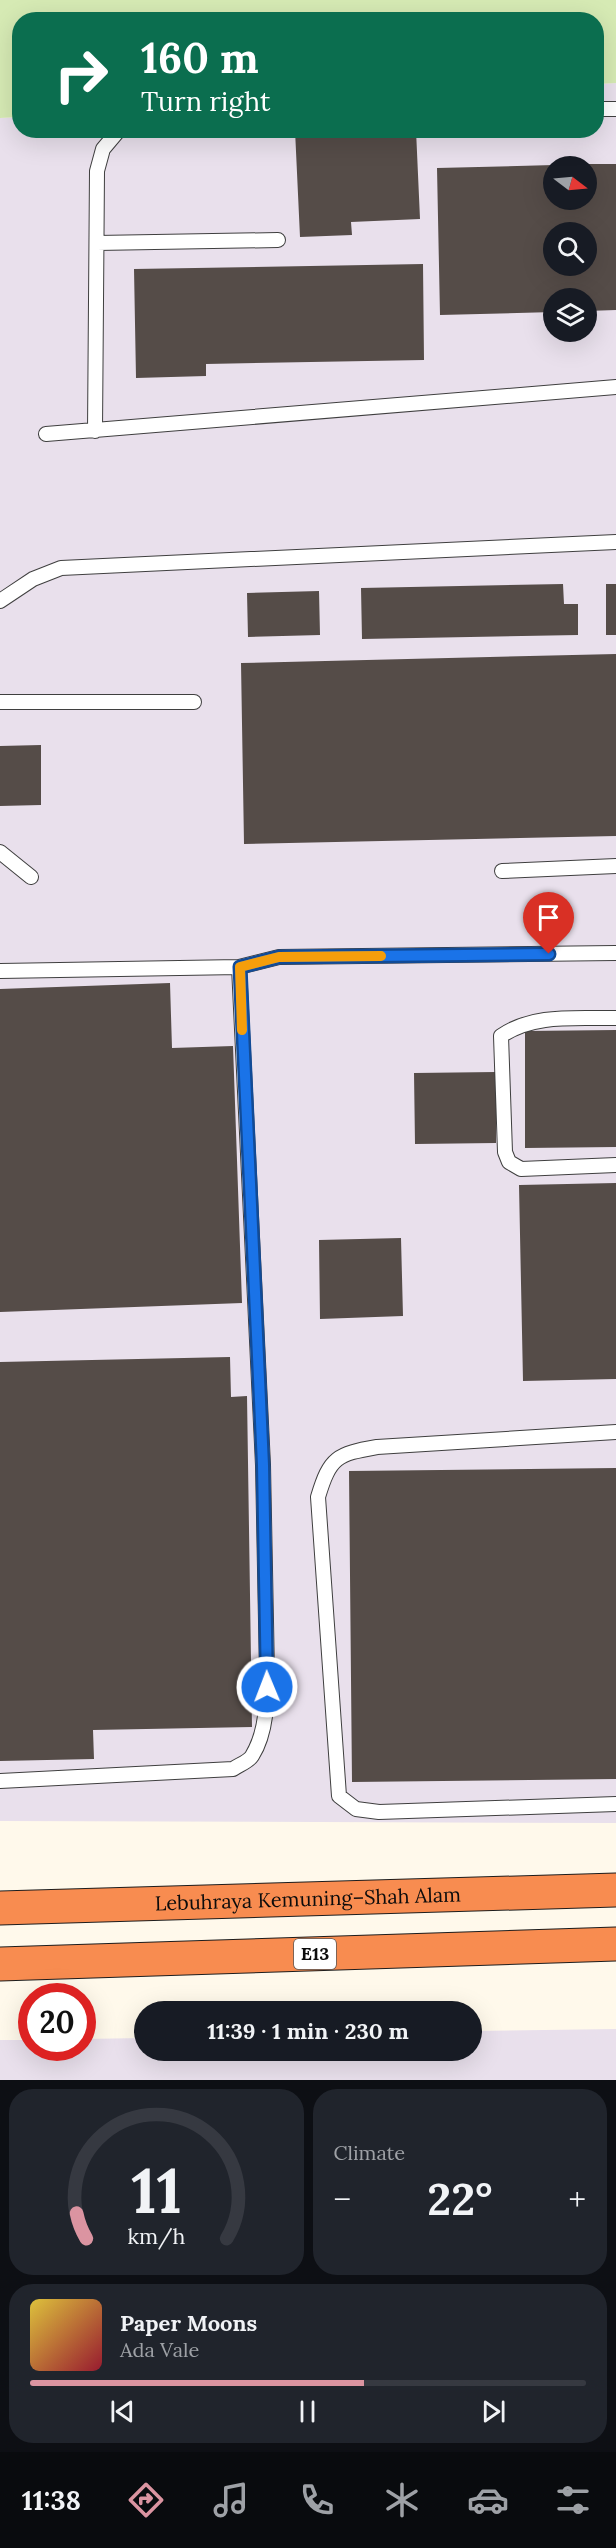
<!DOCTYPE html>
<meta charset="utf-8">
<style>
:root{--surface:#171b24;--page:#20242c;--text:#f1f3f6;--muted:#9ea1a6;--line:#363941;--accent:#db94a1}
body{margin:0;font-family:Lora,serif;background:var(--page);color:var(--text);height:100vh;display:flex;flex-direction:column;font-size:22px;white-space:nowrap}
*{box-sizing:border-box;margin:0}
p{font-size:20px;color:var(--muted)}
.icon{flex:none;width:33px;height:33px;fill:none;stroke:currentColor;stroke-width:2;stroke-linecap:round;stroke-linejoin:round}
.map{position:relative;height:2080px;overflow:hidden}
.drawer{display:flex;flex-direction:column;gap:9px;padding:9px;background:#0d0f14;flex:1}
.drawer>*{flex:none}
.hud{position:absolute;left:12px;top:12px;width:592px;height:126px;border-radius:24px;box-shadow:0 6px 24px #0002;background:#0b6e4f;color:#fff;overflow:hidden}
.needle{width:39px;rotate:106deg}
.buttons{position:absolute;left:543px;top:156px;display:grid;gap:12px}
.buttons a{display:grid;place-items:center;width:54px;height:54px;border-radius:50%;background:var(--surface);box-shadow:0 6px 24px #0002;font-size:30px}
.speed{position:absolute;left:18px;top:1983px;display:flex;gap:12px;font-size:30px;font-weight:700;text-align:center}
.speed>*{display:grid;place-content:center;width:78px;height:78px;border-radius:50%;background:var(--surface);box-shadow:0 6px 24px #0002;line-height:1}
.speed .limit{border:9px solid #d22;background:#fff;color:#111}
.pin{position:absolute;display:grid;place-items:center;width:51px;height:51px;color:#fff;margin:-62px -26px;border-radius:50% 50% 50% 0;rotate:-45deg;box-shadow:0 0 6px #0007}
.pin .icon{rotate:45deg}
.me{position:absolute;width:66px;margin:-33px;rotate:359deg;stroke-linejoin:round;filter:drop-shadow(0 0 4px #0008)}
.turn{display:flex;align-items:center;gap:21px;height:126px;padding:0 30px;font-size:27px}
.turn .icon{width:78px;height:78px;stroke-width:2.5}
.turn b{display:block;font-size:42px;line-height:51px}
.big{font-size:45px;font-weight:700;line-height:1.1}
.drawer .tile{flex:1;display:flex;flex-direction:column;justify-content:center;gap:9px;min-width:0;padding:0 21px;border-radius:24px;background:var(--page)}
.drawer .dial{align-items:center;gap:0}
.dial svg{height:156px;overflow:visible;fill:none;stroke:var(--line);stroke-width:7;stroke-linecap:round;text-anchor:middle}
.dial text{fill:var(--text);stroke:none}
.song{display:flex;align-items:center;gap:18px}
.cover{width:72px;height:72px;border-radius:9px;background:linear-gradient(135deg,hsl(50 70% 55%),hsl(350 70% 35%))}
.played{height:6px;border-radius:3px;background:linear-gradient(90deg,var(--accent) 60%,var(--line) 60%)}
.keys{display:flex;justify-content:space-around;direction:ltr}
.heat{display:flex;justify-content:space-between;align-items:center;font-size:33px;direction:ltr}
.drawer .tiles{flex:1;display:grid;gap:9px;grid-template-columns:1fr 1fr}
.tile:last-child{grid-column:span 2}
.trip{position:absolute;left:134px;top:2001px;width:348px;height:60px;border-radius:30px;background:var(--surface);box-shadow:0 6px 24px #0002;font-weight:700;line-height:60px;text-align:center}
.tabs{display:flex;height:96px;justify-content:space-around;align-items:center;background:#090b0e;color:var(--muted)}
.tabs .icon{width:42px;height:42px}
.tabs .selected{color:var(--accent)}
.tabs b{font-size:27px;color:var(--text)}
.map>svg:first-child{display:block}
.industrial{fill:#e9e0ec;fill-rule:evenodd}
.green{fill:#d6eab4}
.building{fill:#554c48;fill-rule:evenodd}
.lines{fill:none;stroke-linecap:round;stroke-linejoin:round}
.service-casing{stroke:#3f3f3f;stroke-width:16}
.motorway-casing{stroke:#1d1d1d;stroke-width:35}
.service{stroke:#fff;stroke-width:14}
.motorway{stroke:#f88c50;stroke-width:33}
.route-casing{stroke:#114b97;stroke-width:15}
.route{stroke:#1a73e8;stroke-width:10}
.slow{stroke:#f59e0b;stroke-width:10}
.labels{text-anchor:middle;stroke-width:6;stroke-linejoin:round;paint-order:stroke}
.shield{fill:#fff;stroke:#555;stroke-width:1.5}
.shield-label{font-size:18px;font-weight:bold;fill:#0c0c0c}
.street-label{font-size:20px;fill:#0c0c0c;stroke:#fff}
</style>
<div class="map">
<svg width="616" height="2080" viewBox="0 0 616 2080">
<rect width="100%" height="100%" fill="#fff9eb"/>
<path class="industrial" d="M616,83V1823L0,1821V118L19,117L20,130H597V84ZM554,166H586V200H554ZM554,232H586V266H554ZM554,298H586V332H554Z
M616,2029V2080H0V2040H31L32,2048H82L83,2039L144,2038V2050H471V2031Z"/>
<path class="green" d="M0,0H616V83L597,84V20H20L19,117L0,118Z"/>
<path class="building" d="M295,130H416L420,219L351,222L352,235L300,237Z
M586,164H616V310L586,311V298H554V312L440,315L437,168L554,165V200H586ZM554,232H586V266H554Z
M423,264L424,360L206,364V376L136,378L134,269Z
M563,584L564,604H578V635L362,639L361,588Z
M606,584H616V635H606Z
M319,591L320,635L248,637L247,593Z
M616,654V836L244,844L241,663Z
M41,745V805L0,806V746Z
M170,983L172,1048L233,1046L242,1303L0,1312V989Z
M616,1030V1147L525,1148V1031Z
M496,1072V1143L415,1144L414,1073Z
M616,1183V1379L523,1381L519,1185Z
M401,1238L403,1316L320,1319L319,1240Z
M230,1357L231,1397L247,1396L252,1727L93,1730L94,1759L0,1761V1362Z
M616,1468V1779L352,1782L349,1471Z"/>
<g class="lines">
<g class="service-casing">
<path id="service" d="M597,109H616
M97,243L278,240
M95,431L97,171L103,149L119,130
M46,434L616,387
M0,601L33,579L61,568L616,542
M0,702H194
M0,852L31,877
M502,871L616,866
M0,971L239,967L279,957L616,953
M616,1018C577,1019 534,1013 501,1036L505,1152L509,1162L521,1169L616,1165
M616,1432L377,1447C337,1454 330,1457 318,1497L339,1796L356,1809L379,1812L616,1804
M0,1781L233,1769C239,1765 249,1761 252,1756C267,1732 267,1700 267,1673L263,1465L239,967"/>
</g>
<g class="motorway-casing">
<g id="motorway">
<path id="s1" d="M0,1908L616,1890"/>
<path d="M0,1964L616,1944"/>
</g>
</g>
<use href="#service" class="service"/>
<use href="#motorway" class="motorway"/>
</g>
<g class="lines">
<g class="route-casing">
<path id="route" d="M267,1687L263,1465L240,967L279,957L549,954"/>
</g>
<use href="#route" class="route"/>
<path class="slow" d="M242,1030L240,967L279,957L381,956"/>
</g>
<g class="labels">
<rect class="shield" x="294" y="1939" width="42" height="30" rx="4.5"/>
<g class="shield-label">
<text x="315" y="1960">E13</text>
</g>
<g class="street-label">
<text dy="7" stroke="none"><textPath href="#s1" startOffset="308">Lebuhraya Kemuning–Shah Alam</textPath></text>
</g>
</g>
</svg>
<div class="buttons">
<a><svg class="needle" viewBox="-14 -14 28 28"><path d="M0-13l5 13h-10z" fill="#e53935"/><path d="M0 13l5-13h-10z" fill="#9ea1a6"/></svg></a>
<a><svg class="icon" aria-label="search" viewBox="0 0 24 24"><circle cx="10" cy="10" r="6"/><path d="M15 15l6 6"/></svg></a>
<a><svg class="icon" aria-label="layers" viewBox="0 0 24 24"><path d="M12 4l9 5-9 5-9-5zM3 14l9 5 9-5"/></svg></a>
</div>
<div class="speed"><div class="limit">20</div></div>
<div class="pin" style="left:549px;top:954px;background:#d93025"><svg class="icon" aria-label="arrive" viewBox="0 0 24 24"><path d="M6 21V4h12l-3 4 3 4H6"/></svg></div>
<svg class="me" style="left:267px;top:1687px" viewBox="-20 -20 40 40"><circle r="17" fill="#1a73e8" stroke="#fff" stroke-width="3"/><path d="M0-11L8 9 0 5-8 9z" fill="#fff"/></svg>
<div class="trip">11:39 · 1 min · 230 m</div>
<div class="hud">
<div class="turn"><svg class="icon" aria-label="right" viewBox="0 0 24 24"><path d="M7 20v-9h11M14 6l5 5-5 5"/></svg><div><b>160 m</b>Turn right</div></div>
</div>
</div>
<section class="drawer">
<div class="tiles">
<div class="tile dial"><svg viewBox="0 0 100 80">
<path d="M14 69A42 42 0 1 1 86 69"/>
<path d="M14 69A42 42 0 0 1 9 56" stroke="#db94a1"/>
<text x="50" y="56" font-size="32" font-weight="700">11</text>
<text x="50" y="72" font-size="11">km/h</text>
</svg></div>
<div class="tile"><p>Climate</p>
<div class="heat"><a>−</a><b class="big">22°</b><a>+</a></div>
</div>
<div class="tile">
<div class="song"><i class="cover"></i><div><b>Paper Moons</b><p>Ada Vale</p></div></div>
<div class="played"></div>
<div class="keys"><svg class="icon" aria-label="previous" viewBox="0 0 24 24"><path d="M18 5L8 12l10 7zM5 5v14"/></svg><svg class="icon" aria-label="pause" viewBox="0 0 24 24"><path d="M8 5v14M16 5v14"/></svg><svg class="icon" aria-label="next" viewBox="0 0 24 24"><path d="M6 5l10 7-10 7zM19 5v14"/></svg></div>
</div>
</div>
</section>
<nav class="tabs">
<b>11:38</b>
<svg class="icon selected" aria-label="directions" viewBox="0 0 24 24"><path d="M12 3l9 9-9 9-9-9zM9 14v-3h6M13 9l2 2-2 2"/></svg>
<svg class="icon" aria-label="music" viewBox="0 0 24 24"><path d="M9 18V5l10-2v13"/><circle cx="6" cy="18" r="3"/><circle cx="16" cy="16" r="3"/></svg>
<svg class="icon" aria-label="phone" viewBox="0 0 24 24"><path d="M5 4h4l2 5-3 2q2 4 5 5l2-3 5 2v4C11 20 4 13 5 4z"/></svg>
<svg class="icon" aria-label="climate" viewBox="0 0 24 24"><path d="M12 3v18M4 7l16 10M4 17L20 7"/></svg>
<svg class="icon" aria-label="car" viewBox="0 0 24 24"><path d="M5 17H2v-5l4-1 3-4h7l3 4 3 1v5h-3M9 17h6M6 11h13"/><circle cx="7" cy="17" r="2"/><circle cx="17" cy="17" r="2"/></svg>
<svg class="icon" aria-label="filters" viewBox="0 0 24 24"><path d="M4 7h16M4 17h16"/><circle cx="9" cy="7" r="2"/><circle cx="15" cy="17" r="2"/></svg>
</nav>
